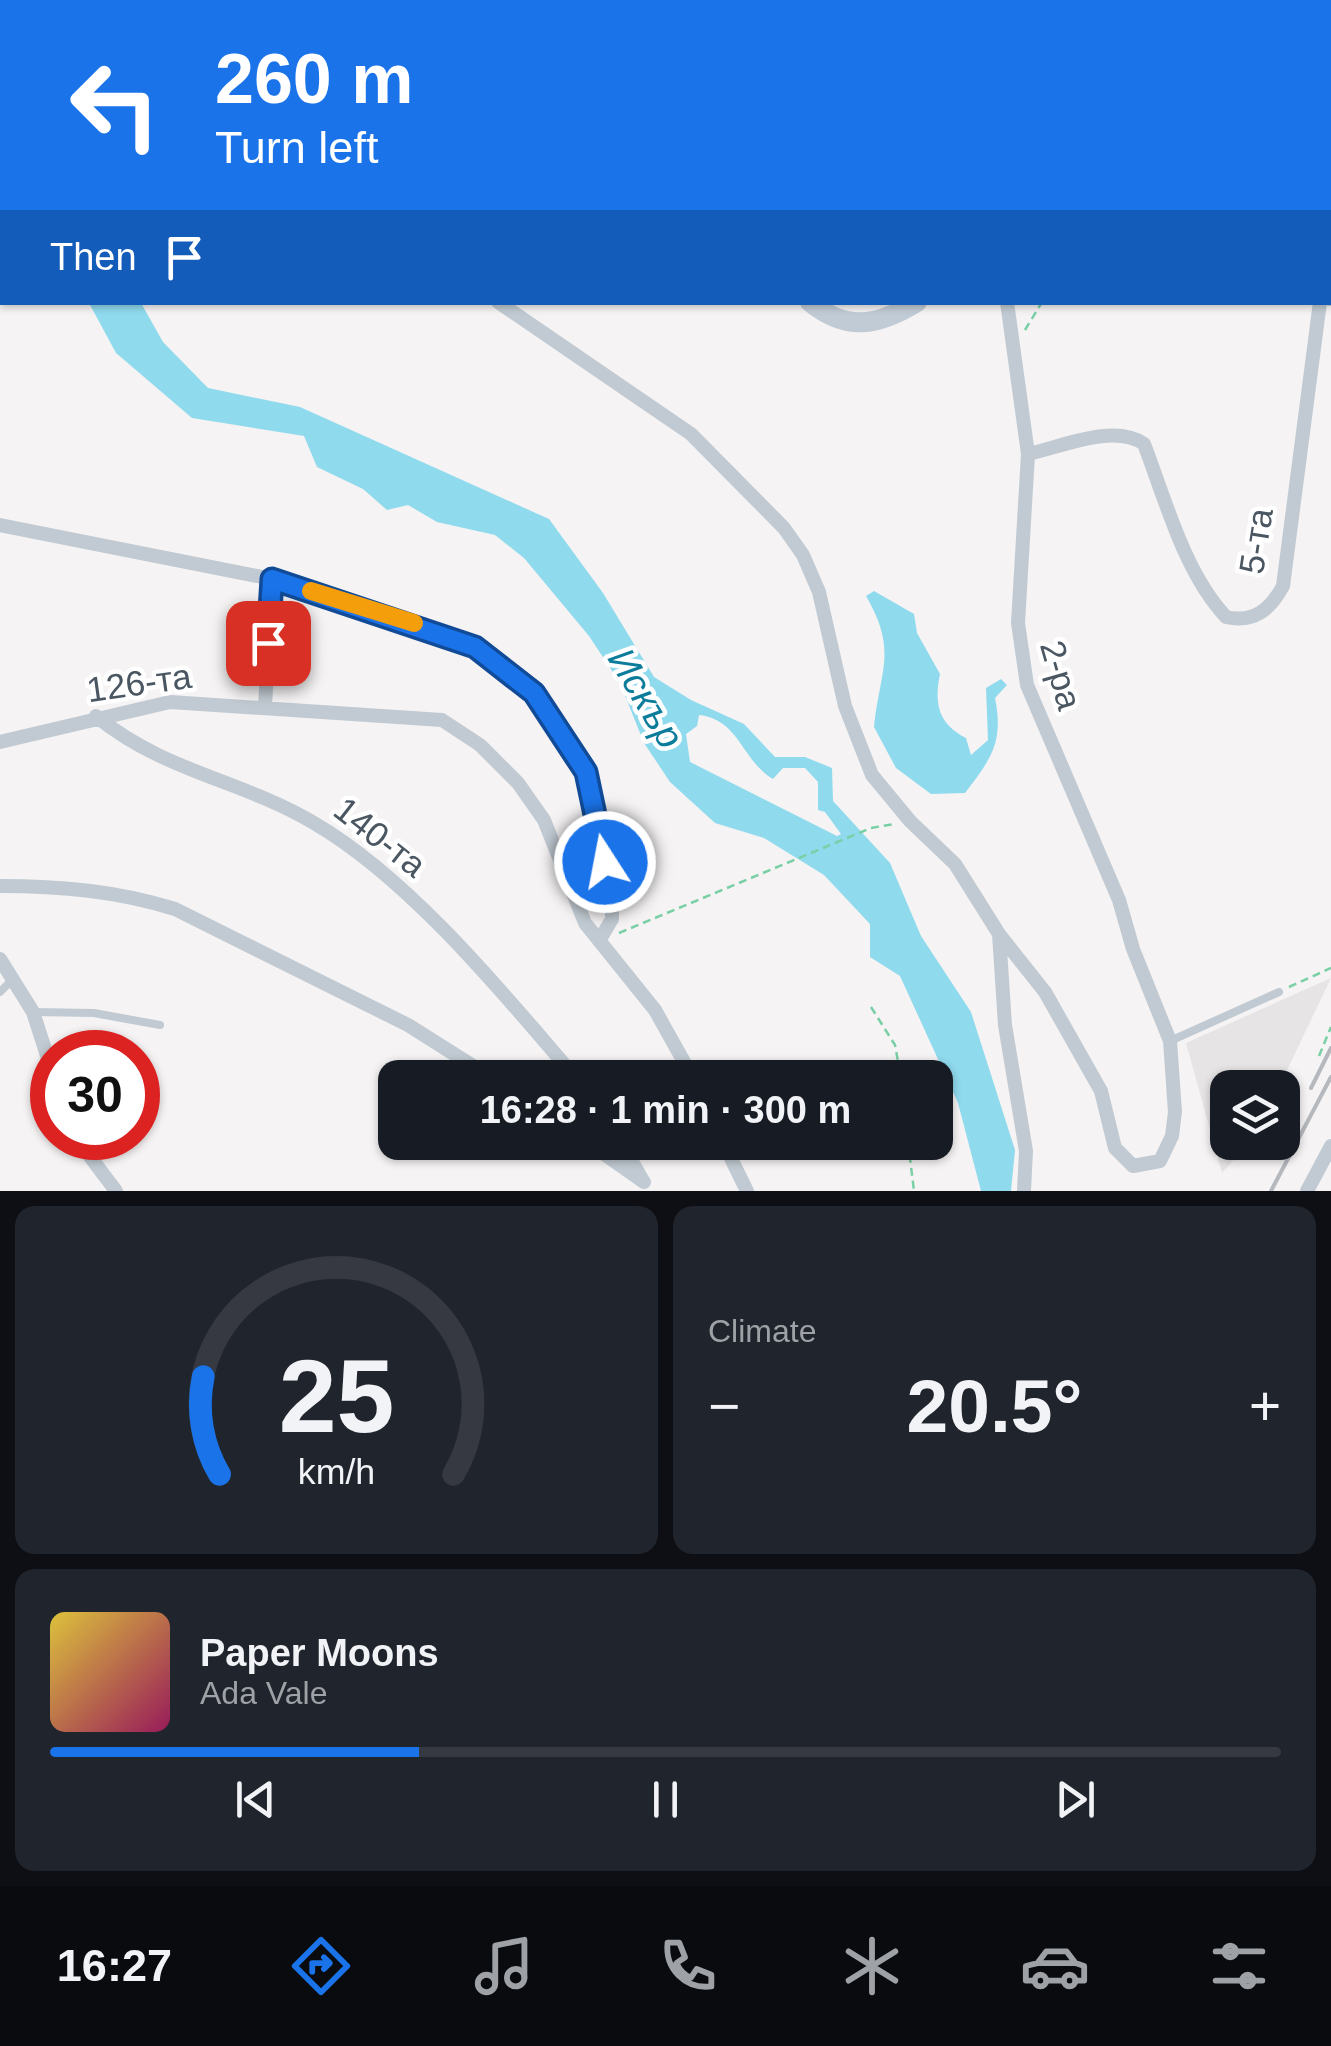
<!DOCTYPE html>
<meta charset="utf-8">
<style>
:root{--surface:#171b24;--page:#20242c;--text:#f1f3f6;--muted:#9ea1a6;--line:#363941;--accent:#1a73e8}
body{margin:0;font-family:Arial,sans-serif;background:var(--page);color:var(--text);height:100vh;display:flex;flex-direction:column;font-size:38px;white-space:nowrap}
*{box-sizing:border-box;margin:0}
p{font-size:32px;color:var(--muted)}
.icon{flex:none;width:55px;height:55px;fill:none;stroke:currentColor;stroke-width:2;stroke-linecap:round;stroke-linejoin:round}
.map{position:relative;height:1191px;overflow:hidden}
.details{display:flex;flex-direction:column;gap:15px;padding:15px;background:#0d0f14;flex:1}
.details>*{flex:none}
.guide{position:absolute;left:0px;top:0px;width:1332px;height:305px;box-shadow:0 2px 8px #0004;background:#1a73e8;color:#fff;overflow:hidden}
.tools{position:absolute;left:1210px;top:1070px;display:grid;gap:20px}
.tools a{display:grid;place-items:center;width:90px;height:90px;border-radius:20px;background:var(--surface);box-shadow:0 2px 8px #0004;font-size:50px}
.speed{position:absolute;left:30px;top:1030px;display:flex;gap:20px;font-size:50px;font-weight:700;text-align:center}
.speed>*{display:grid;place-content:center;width:130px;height:130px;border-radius:50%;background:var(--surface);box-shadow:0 2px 8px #0004;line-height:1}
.speed .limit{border:15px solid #d22;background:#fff;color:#111}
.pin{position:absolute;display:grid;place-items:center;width:85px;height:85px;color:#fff;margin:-42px;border-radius:20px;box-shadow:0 5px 15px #0006}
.me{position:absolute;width:110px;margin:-55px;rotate:349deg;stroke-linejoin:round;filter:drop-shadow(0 0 8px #0008)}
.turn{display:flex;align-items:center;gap:35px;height:210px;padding:0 50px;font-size:45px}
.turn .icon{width:130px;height:130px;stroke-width:2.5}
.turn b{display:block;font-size:70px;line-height:85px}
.then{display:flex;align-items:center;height:95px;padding:0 50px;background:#0003;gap:20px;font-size:38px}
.big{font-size:75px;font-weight:700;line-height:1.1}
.details .tile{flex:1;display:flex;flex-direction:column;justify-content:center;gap:15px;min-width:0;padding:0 35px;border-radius:20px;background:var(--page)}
.details .dial{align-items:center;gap:0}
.dial svg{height:260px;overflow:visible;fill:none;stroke:var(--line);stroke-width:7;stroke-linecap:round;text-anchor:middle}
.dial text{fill:var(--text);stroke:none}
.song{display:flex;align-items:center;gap:30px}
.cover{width:120px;height:120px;border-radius:15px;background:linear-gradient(135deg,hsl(50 70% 55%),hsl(330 70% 35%))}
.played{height:10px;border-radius:5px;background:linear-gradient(90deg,var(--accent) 30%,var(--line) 30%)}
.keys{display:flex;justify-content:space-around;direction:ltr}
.heat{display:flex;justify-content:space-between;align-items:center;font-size:55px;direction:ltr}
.details .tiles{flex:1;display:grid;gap:15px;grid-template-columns:1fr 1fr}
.tile:last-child{grid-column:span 2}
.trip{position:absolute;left:378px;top:1060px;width:575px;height:100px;border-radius:20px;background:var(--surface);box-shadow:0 2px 8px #0004;font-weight:700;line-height:100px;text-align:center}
.tabs{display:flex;height:160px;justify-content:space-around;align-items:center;background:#090b0e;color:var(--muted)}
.tabs .icon{width:70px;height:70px}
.tabs .on{color:var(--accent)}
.tabs b{font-size:45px;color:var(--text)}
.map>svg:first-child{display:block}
.education{fill:#e6e4e5}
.water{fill:#90daee;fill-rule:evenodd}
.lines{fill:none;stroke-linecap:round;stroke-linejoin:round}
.river{stroke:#90daee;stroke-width:22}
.path{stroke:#7ad0a6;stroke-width:2.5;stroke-dasharray:8 5;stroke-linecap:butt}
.lane{stroke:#c1cad2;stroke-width:8}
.street{stroke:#c1cad2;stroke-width:14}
.secondary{stroke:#c1cbd6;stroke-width:20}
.rail{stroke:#b5b8bd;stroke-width:4}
.route-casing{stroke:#114b97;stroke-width:25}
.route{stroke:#1a73e8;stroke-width:18}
.slow{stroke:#f59e0b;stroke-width:18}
.labels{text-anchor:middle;stroke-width:9;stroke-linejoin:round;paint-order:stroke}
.street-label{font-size:35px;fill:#4a5661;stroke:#fff}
.water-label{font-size:38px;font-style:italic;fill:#0c7c9b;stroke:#fff}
</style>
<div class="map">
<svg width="1331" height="1191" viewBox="0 0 1331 1191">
<rect width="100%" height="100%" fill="#f5f3f3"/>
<path class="education" d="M1331,978L1279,1087L1228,1088V1142L1249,1143L1222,1173L1186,1043Z"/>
<path class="water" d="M89,303H141L163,342L208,388L300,407L549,519L603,593L654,677L691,700L744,724L775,757H805L832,768L833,801L890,863L921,936L971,1012L1015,1150L1011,1191H981L958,1103L900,976L870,957V924L824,875L764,838L715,823L670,782L644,743L620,683L589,636L524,558L495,535L437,522L408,505L387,510L363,489L317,467L304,436L192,418L116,353ZM699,715C739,719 742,761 773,779L783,768H805L818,782V810L825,812L841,834L837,836L690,762L686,734L697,726Z
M874,591L914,614L917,633L940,674C934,703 938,724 966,738L971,755L988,740L986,688L1001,679L1007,685L995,698C1004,742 991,759 965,793L931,794L896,768L874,727C880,669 898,651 866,596Z"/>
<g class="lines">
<path class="river" d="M0,219L2,220"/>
<path class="path" d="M1025,330L1042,302
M619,933L871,828L894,824
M1289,987L1331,968
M871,1007L895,1045L901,1078
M1319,1056L1331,1027
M908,1142L914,1191"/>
<path class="lane" d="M0,992L14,978
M33,1012L94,1013L160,1025
M1170,1041L1279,992"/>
<path class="street" d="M818,0L820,2
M943,2L945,0
M1197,2L1198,0
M0,47L2,48
M1330,201L1331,191
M1330,299H1331
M498,302L691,434L784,528L803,555L819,592L845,706L872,775L910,821L955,864L999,934L1045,992L1101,1091L1115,1148L1133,1166L1160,1161L1172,1136L1175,1112L1170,1041L1133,949L1119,900L1027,685L1018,623L1028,454L1007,302
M1028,454C1061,447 1114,423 1144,444C1166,501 1184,572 1226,617C1254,623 1270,610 1283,586L1320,302
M0,525L272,579L475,647L534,693L586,771L612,898V919L599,941
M265,707L272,579
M96,716C164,772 242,780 314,823C410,879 503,993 576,1078
M0,742L170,702L442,720L480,745L518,783L544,820L585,923L655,1010L693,1078
M0,886C61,886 117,891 175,909L408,1025L492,1078
M999,934L1005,1025L1026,1151L1024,1191
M0,959L33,1012L52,1071
M76,1138L116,1191
M587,1142L644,1182
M621,1142L643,1181
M723,1142L747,1191
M1307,1191L1331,1146"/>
<path class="secondary" d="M77,0L85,2
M1075,0L1076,2
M810,302C847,332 878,326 917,302"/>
<path class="rail" d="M1311,1088L1331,1048
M1271,1191L1331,1077"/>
</g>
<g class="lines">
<g class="route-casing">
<path id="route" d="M268,643L272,579L475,647L534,693L586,772L605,862"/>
</g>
<use href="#route" class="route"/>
<path class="slow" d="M311,591L414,623"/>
</g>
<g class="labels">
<g class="street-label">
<text transform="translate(1256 541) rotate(-81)" y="12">5-та</text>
<text transform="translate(1061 675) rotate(74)" y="12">2-ра</text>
<text transform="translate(139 683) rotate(-8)" y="12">126-та</text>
<text transform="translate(380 837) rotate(38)" y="12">140-та</text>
</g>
<g class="water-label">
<text transform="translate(646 698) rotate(59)" y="13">Искър</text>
</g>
</g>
</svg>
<div class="tools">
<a><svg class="icon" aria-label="layers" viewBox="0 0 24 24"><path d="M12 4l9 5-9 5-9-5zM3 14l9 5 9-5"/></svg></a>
</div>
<div class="speed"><div class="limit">30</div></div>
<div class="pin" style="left:268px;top:643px;background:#d93025"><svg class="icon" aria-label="arrive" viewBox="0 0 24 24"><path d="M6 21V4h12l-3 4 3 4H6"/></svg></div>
<svg class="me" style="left:605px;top:862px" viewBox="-20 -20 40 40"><circle r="17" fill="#1a73e8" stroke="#fff" stroke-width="3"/><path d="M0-11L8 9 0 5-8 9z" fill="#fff"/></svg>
<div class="trip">16:28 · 1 min · 300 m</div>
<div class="guide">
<div class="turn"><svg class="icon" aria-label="left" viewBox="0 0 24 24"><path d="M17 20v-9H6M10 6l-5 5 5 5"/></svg><div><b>260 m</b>Turn left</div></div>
<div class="then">Then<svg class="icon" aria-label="arrive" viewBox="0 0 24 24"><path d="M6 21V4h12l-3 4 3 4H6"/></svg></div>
</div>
</div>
<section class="details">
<div class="tiles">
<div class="tile dial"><svg viewBox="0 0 100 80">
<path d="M14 69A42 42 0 1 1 86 69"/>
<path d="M14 69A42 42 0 0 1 9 39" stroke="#1a73e8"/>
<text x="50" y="56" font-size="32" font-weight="700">25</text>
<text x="50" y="72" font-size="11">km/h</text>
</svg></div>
<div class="tile"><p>Climate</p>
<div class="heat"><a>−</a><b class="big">20.5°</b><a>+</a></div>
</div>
<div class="tile">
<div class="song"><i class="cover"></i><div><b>Paper Moons</b><p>Ada Vale</p></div></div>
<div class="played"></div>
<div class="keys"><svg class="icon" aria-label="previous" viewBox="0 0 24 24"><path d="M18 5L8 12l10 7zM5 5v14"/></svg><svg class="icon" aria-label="pause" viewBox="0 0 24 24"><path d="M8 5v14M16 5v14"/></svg><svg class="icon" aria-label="next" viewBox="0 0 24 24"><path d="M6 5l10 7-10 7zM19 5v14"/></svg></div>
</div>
</div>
</section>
<nav class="tabs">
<b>16:27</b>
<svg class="icon on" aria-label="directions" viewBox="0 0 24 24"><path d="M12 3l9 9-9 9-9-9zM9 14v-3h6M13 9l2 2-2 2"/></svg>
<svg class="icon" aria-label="music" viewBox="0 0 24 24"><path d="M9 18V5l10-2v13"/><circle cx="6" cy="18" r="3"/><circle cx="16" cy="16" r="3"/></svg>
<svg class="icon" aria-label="phone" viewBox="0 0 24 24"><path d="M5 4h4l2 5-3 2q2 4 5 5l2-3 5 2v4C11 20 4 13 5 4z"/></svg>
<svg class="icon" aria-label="climate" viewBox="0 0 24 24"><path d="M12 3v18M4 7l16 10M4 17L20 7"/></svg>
<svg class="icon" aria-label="car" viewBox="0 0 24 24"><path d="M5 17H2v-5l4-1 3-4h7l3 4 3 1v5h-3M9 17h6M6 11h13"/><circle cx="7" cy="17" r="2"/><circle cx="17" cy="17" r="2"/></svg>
<svg class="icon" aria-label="filters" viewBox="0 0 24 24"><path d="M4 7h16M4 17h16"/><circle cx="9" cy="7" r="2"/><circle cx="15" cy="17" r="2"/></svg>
</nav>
